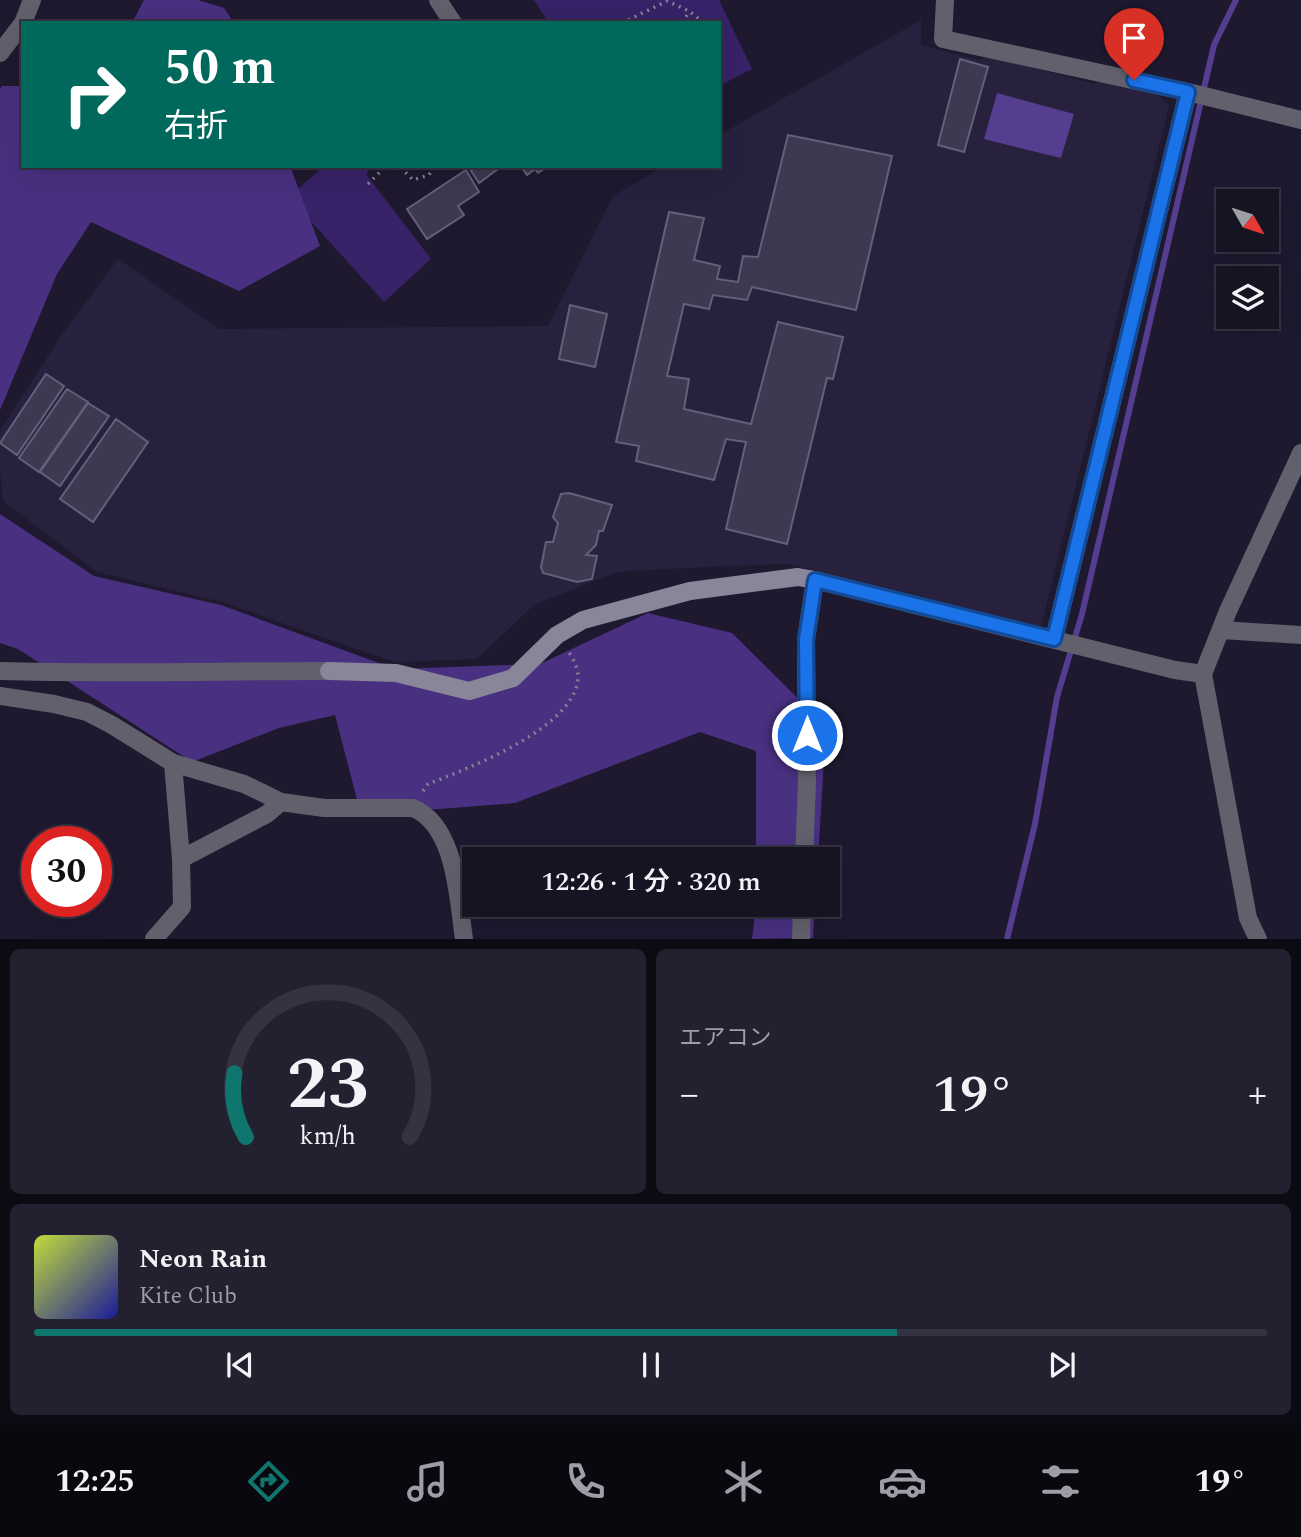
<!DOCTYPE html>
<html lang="ja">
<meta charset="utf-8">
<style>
:root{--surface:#161323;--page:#232030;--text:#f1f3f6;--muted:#9e9ea6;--line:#353241;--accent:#0f766e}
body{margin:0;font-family:Spectral,"Noto Sans JP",serif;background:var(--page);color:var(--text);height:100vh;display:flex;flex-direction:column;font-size:26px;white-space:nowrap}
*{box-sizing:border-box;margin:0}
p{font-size:23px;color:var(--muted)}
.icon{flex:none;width:38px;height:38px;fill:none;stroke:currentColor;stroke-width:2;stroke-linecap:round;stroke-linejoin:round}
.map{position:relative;height:939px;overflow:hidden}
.sheet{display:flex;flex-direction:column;gap:10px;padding:10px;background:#0c0a13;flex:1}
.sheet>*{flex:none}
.hud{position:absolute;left:21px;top:21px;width:700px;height:147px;border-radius:0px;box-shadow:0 7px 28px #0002,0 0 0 2px var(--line);background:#00695c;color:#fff;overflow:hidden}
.needle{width:46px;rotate:129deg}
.fabs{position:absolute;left:1216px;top:189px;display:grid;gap:14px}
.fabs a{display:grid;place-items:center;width:63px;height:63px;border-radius:0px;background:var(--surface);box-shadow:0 7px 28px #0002,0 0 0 2px var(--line);font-size:35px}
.speed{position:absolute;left:21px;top:826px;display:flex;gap:14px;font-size:35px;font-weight:700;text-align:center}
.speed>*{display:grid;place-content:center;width:91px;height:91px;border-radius:50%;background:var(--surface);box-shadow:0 7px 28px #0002,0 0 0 2px var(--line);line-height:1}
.speed .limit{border:10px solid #d22;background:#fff;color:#111}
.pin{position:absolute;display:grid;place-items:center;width:60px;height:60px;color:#fff;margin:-72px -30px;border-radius:50% 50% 50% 0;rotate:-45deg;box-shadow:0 0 7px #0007}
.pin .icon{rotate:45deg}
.me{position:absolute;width:77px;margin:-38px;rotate:0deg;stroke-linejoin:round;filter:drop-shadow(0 0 5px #0008)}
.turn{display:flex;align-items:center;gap:24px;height:147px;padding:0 28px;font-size:32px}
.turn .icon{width:91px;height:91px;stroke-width:2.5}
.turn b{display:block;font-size:49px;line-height:60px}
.big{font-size:52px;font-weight:600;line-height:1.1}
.sheet .widget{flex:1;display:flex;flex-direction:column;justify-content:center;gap:10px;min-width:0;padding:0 24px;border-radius:10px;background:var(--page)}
.sheet .dial{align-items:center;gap:0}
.dial svg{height:182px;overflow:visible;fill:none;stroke:var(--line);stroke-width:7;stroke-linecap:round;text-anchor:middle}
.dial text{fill:var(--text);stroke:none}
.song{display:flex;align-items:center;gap:21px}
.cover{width:84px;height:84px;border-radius:10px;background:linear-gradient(135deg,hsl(70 70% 55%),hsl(240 70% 35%))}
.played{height:7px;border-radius:4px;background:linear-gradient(90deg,var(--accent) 70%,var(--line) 70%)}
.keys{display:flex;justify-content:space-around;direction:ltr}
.heat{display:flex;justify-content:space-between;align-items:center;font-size:38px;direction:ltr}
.sheet .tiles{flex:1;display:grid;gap:10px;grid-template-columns:1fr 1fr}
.widget:last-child{grid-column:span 2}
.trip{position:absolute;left:462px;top:847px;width:378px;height:70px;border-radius:0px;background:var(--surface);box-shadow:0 7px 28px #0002,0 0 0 2px var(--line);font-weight:600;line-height:70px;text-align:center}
.menu{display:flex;height:112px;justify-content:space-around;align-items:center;background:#09080e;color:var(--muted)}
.menu .icon{width:49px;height:49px}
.menu .selected{color:var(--accent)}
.menu b{font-size:32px;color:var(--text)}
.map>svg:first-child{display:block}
.built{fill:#28213e}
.green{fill:#382268}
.forest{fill:#493080}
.water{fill:#553e8f}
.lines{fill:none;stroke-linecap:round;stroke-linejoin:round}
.stream{stroke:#553e8f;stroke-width:6}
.building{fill:#3e3851;stroke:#645f7a;stroke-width:2}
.path{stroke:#868295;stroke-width:3.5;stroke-dasharray:2 5;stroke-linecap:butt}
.street{stroke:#62606c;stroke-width:18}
.secondary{stroke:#898699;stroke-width:18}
.route-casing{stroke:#114b97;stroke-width:18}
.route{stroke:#1a73e8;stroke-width:12}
</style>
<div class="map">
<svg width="1301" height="939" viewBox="0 0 1301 939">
<rect width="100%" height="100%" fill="#1e192f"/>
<path class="built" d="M921,20V45L979,60L989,56L1095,84L1102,79L1157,94L1169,106L1041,627L789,564L721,566L617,572L535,604L477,659L394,662L222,602L97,572L3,501L0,470V430L63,333L118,259L219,329L548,326L613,196L664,166H719V135Z"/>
<path class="green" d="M534,0H719L752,69L719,86V23H549Z
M324,166H373L366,174L431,259L384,302L289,197Z"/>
<path class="forest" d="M144,0H198L224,8L234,23H132Z
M2,86H23V166H290L320,246L239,291L91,222L57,274L0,410V89Z
M0,514L94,576L221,605L395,669L540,664L648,613L732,633L826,726L818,859H756V751L700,732L515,803L361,815L335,715L279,728L192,762L18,649L0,643Z
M756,905H815L813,938L752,939Z"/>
<path class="water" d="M997,93L1074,114L1061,158L984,139Z"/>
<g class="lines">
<path class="stream" d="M1007,939L1035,824L1057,697L1082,614L1214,45L1236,0"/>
</g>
<path class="building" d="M960,59L988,67L964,152L938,145Z
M788,135L892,156L856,310L752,287L747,300L713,295L709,309L684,304L667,376L689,379L684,409L751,424L778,322L843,337L833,379L827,378L787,544L726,529L746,442L726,439L714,480L636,461L639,446L616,442L669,212L704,218L694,260L720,266L717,279L738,282L743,256L758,257Z
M476,166H502L479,183L471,171Z
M521,166H548L538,173L535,169L527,175Z
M466,170L479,192L458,206L464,215L427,239L407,209Z
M570,305L607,314L595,367L559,359Z
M46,374L64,386L17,455L0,443Z
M67,389L88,402L39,472L19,458Z
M88,403L109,416L60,486L40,472Z
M116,419L148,442L93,522L60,499Z
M569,493L612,505L603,531H599L596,545L586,555L597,556L592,579L577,582L543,573L541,567L546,542H553L558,523L553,517L561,494Z"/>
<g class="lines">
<path class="path" d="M622,23L667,1L689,11L704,23
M683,23L689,11
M404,166V171L413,180L429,175L434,166
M368,184L386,166
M423,791L428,784C469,768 573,729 578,679C579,670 573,657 567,650"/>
<path class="street" d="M438,0L453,23
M945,0L943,39L1188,92L1301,120
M23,23L32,0
M0,53L23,23
M1222,630L1301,635
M1054,639L1188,92
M0,671C110,674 219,671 329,671
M0,696L54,704L87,712L112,725L173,763L244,784L281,802L324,808H413C456,826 458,898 464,939
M173,763L181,859
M804,859L807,783L806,640L815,580L1175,670L1203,674
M154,939L182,907L181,859L267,814L281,802
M801,939L802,905
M1258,939L1248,918L1203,674L1228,611L1301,453"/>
<path class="secondary" d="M329,671L396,673L469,691L513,678L557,635L583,620L690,591L798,577L815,580"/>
</g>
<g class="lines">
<g class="route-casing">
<path id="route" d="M807,735L806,640L815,580L1054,639L1188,92L1134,80"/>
</g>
<use href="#route" class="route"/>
</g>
</svg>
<div class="fabs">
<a><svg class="needle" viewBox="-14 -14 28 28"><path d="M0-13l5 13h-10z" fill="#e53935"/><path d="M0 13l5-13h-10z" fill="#9e9ea6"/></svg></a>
<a><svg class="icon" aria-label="layers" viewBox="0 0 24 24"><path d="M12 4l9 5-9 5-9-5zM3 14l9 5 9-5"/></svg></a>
</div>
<div class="speed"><div class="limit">30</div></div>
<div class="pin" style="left:1134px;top:80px;background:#d93025"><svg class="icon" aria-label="arrive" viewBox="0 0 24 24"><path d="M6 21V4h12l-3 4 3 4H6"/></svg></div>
<svg class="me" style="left:807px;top:735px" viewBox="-20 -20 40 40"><circle r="17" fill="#1a73e8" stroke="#fff" stroke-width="3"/><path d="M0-11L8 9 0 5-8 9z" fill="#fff"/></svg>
<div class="trip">12:26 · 1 分 · 320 m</div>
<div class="hud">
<div class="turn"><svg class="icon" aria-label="right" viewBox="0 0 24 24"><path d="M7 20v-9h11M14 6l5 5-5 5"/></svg><div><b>50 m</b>右折</div></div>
</div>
</div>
<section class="sheet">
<div class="tiles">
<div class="widget dial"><svg viewBox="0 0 100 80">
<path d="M14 69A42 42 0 1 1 86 69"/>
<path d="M14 69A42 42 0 0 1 9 41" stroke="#0f766e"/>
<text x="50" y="56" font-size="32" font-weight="700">23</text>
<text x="50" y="72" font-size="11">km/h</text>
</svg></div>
<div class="widget"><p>エアコン</p>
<div class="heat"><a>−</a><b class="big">19°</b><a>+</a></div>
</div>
<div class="widget">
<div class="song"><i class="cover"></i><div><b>Neon Rain</b><p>Kite Club</p></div></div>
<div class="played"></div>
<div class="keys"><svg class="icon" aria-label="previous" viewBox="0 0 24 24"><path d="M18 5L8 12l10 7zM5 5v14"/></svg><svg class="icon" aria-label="pause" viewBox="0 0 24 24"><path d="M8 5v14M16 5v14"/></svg><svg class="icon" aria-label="next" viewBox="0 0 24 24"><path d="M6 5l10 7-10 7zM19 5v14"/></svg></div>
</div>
</div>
</section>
<nav class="menu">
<b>12:25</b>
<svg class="icon selected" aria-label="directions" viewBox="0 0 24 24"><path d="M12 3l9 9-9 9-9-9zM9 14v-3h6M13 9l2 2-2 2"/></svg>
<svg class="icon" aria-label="music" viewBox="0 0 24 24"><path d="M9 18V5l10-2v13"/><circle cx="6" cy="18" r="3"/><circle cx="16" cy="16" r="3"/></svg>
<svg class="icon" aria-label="phone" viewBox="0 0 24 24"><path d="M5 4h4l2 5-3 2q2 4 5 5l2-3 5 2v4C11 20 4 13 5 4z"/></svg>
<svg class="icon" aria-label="climate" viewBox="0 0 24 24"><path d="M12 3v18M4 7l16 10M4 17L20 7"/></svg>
<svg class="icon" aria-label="car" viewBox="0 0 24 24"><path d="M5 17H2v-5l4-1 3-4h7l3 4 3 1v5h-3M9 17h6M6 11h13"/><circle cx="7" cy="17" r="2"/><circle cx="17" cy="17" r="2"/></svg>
<svg class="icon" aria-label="filters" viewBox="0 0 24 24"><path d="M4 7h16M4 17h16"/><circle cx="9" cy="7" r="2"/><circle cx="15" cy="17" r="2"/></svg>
<b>19°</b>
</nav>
